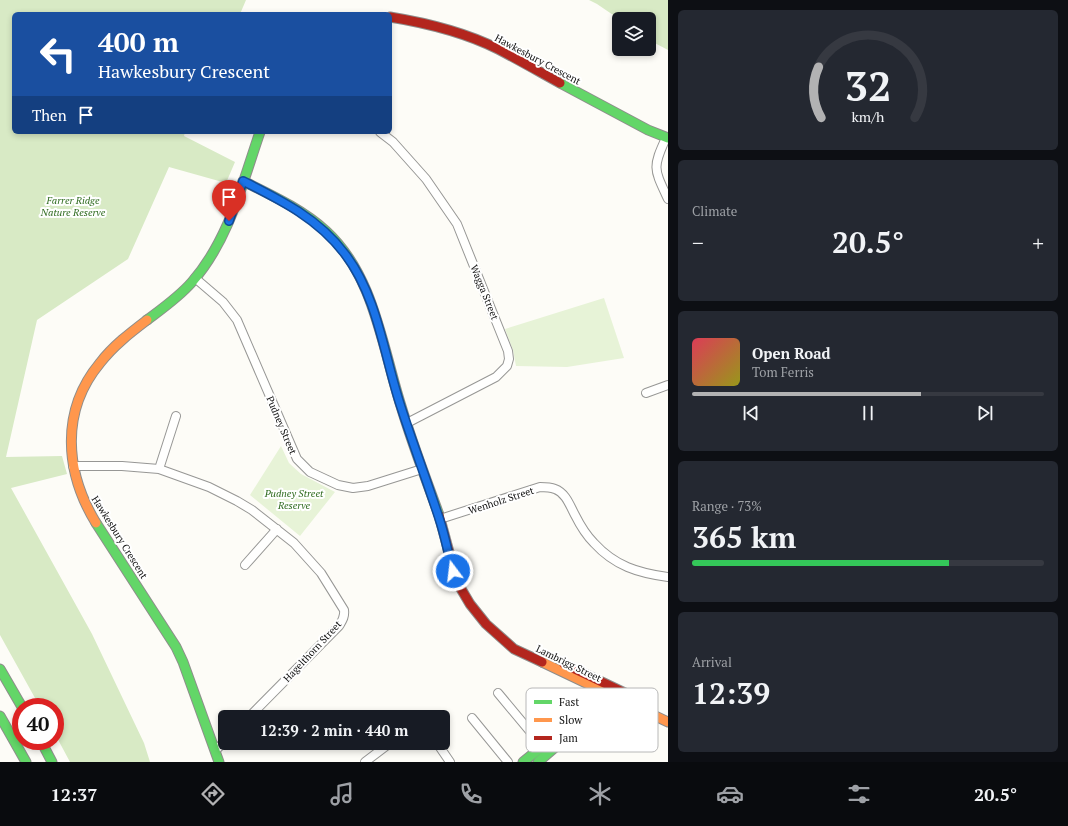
<!DOCTYPE html>
<meta charset="utf-8">
<style>
:root{--surface:#171b24;--page:#242831;--text:#f1f3f6;--muted:#9ea1a6;--line:#363941;--accent:#b2b2b3}
body{margin:0;font-family:"PT Serif",serif;background:var(--page);color:var(--text);height:100vh;display:flex;flex-direction:column;font-size:15px;white-space:nowrap}
*{box-sizing:border-box;margin:0}
p{font-size:13px;color:var(--muted)}
.icon{flex:none;width:22px;height:22px;fill:none;stroke:currentColor;stroke-width:2;stroke-linecap:round;stroke-linejoin:round}
.map{position:relative;flex:1;overflow:hidden}
.details{display:flex;flex-direction:column;gap:10px;padding:10px;background:#0d0f14;width:400px}
.details>*{flex:none}
.top-card{position:absolute;left:12px;top:12px;width:380px;height:122px;border-radius:6px;box-shadow:0 2px 6px #0003;background:#1a4fa0;color:#fff;overflow:hidden}
.buttons{position:absolute;left:612px;top:12px;display:grid;gap:8px}
.buttons a{display:grid;place-items:center;width:44px;height:44px;border-radius:6px;background:var(--surface);box-shadow:0 2px 6px #0003;font-size:20px}
.speed{position:absolute;left:12px;top:698px;display:flex;gap:8px;font-size:20px;font-weight:700;text-align:center}
.speed>*{display:grid;place-content:center;width:52px;height:52px;border-radius:50%;background:var(--surface);box-shadow:0 2px 6px #0003;line-height:1}
.speed .limit{border:6px solid #d22;background:#fff;color:#111}
.pin{position:absolute;display:grid;place-items:center;width:34px;height:34px;color:#fff;margin:-41px -17px;border-radius:50% 50% 50% 0;rotate:-45deg;box-shadow:0 0 4px #0007}
.pin .icon{rotate:45deg}
.me{position:absolute;width:44px;margin:-22px;rotate:345deg;stroke-linejoin:round;filter:drop-shadow(0 0 3px #0008)}
.turn{display:flex;align-items:center;gap:14px;height:84px;padding:0 20px;font-size:18px}
.turn .icon{width:52px;height:52px;stroke-width:2.5}
.turn b{display:block;font-size:28px;line-height:34px}
.then{display:flex;align-items:center;height:38px;padding:0 20px;background:#0003;gap:8px;font-size:15px}
.big{font-size:30px;font-weight:700;line-height:1.1}
.details .widget{flex:1;display:flex;flex-direction:column;justify-content:center;gap:6px;min-width:0;padding:0 14px;border-radius:6px;background:var(--page)}
.details .dial{align-items:center;gap:0}
.dial svg{height:104px;overflow:visible;fill:none;stroke:var(--line);stroke-width:7;stroke-linecap:round;text-anchor:middle}
.dial text{fill:var(--text);stroke:none}
.song{display:flex;align-items:center;gap:12px}
.cover{width:48px;height:48px;border-radius:6px;background:linear-gradient(135deg,hsl(350 70% 55%),hsl(60 70% 35%))}
.played{height:4px;border-radius:2px;background:linear-gradient(90deg,var(--accent) 65%,var(--line) 65%)}
.keys{display:flex;justify-content:space-around;direction:ltr}
.heat{display:flex;justify-content:space-between;align-items:center;font-size:22px;direction:ltr}
.charge{height:6px;border-radius:3px;background:linear-gradient(90deg,#34c759 73%,var(--line) 0)}
.trip{position:absolute;left:218px;top:710px;width:232px;height:40px;border-radius:6px;background:var(--surface);box-shadow:0 2px 6px #0003;font-weight:700;line-height:40px;text-align:center}
.tabs{display:flex;height:64px;justify-content:space-around;align-items:center;background:#090b0e;color:var(--muted)}
.tabs .icon{width:28px;height:28px}
.tabs .selected{color:var(--accent)}
.tabs b{font-size:18px;color:var(--text)}
main{display:flex;flex:1;min-height:0}
.map>svg:first-child{display:block}
.green{fill:#e7f3d7}
.forest{fill:#d8eac5}
.lines{fill:none;stroke-linecap:round;stroke-linejoin:round}
.street-casing{stroke:#979795;stroke-width:10}
.fast-casing{stroke:#8e8d8b;stroke-width:11}
.slow-casing{stroke:#8e8d8b;stroke-width:11}
.jam-casing{stroke:#8e8d8b;stroke-width:11}
.street{stroke:#fffffe;stroke-width:8}
.fast{stroke:#63d668;stroke-width:9}
.slow{stroke:#ff974d;stroke-width:9}
.jam{stroke:#b3261e;stroke-width:9}
.route-casing{stroke:#114b97;stroke-width:10}
.route{stroke:#1a73e8;stroke-width:7}
.labels{text-anchor:middle;stroke-width:4;stroke-linejoin:round;paint-order:stroke}
.street-label{font-size:10px;fill:#111;stroke:#fff}
.park-label{font-size:10px;font-style:italic;fill:#2f6b1f;stroke:#fff}
.key{fill:#fff;stroke:#b8b8b8;stroke-width:1}
.key-label{font-size:11px;fill:#111}
</style>
<main>
<div class="map">
<svg width="668" height="762" viewBox="0 0 668 762">
<rect width="100%" height="100%" fill="#fdfcf7"/>
<path class="green" d="M604,298L624,358L567,367L516,366L513,350L505,329Z
M281,446L289,463L301,474L335,492L300,536L250,495Z"/>
<path class="forest" d="M0,0H246L240,14H14V132H185L184,136L235,162L226,183L169,167L128,259L37,320L6,457L62,456L67,474L11,488L92,634L144,743L150,762H70L55,734V707H40L0,635Z
M589,0H668V50L649,40V19H619L597,4Z"/>
<g class="lines">
<g class="street-casing">
<path id="street" d="M380,132L393,142L426,179L457,224L508,351L509,359L507,366L496,377L407,423
M666,138C652,168 654,169 668,199
M195,278L223,302L237,320L297,459L310,472L338,485L353,488L368,486L422,469
M646,393L668,385
M73,466H122L159,469L209,487L237,501L252,510L294,543L321,573L344,610C345,617 342,621 339,626L249,717
M159,469L176,416
M440,519L540,487C545,487 550,487 555,489C566,493 570,506 575,515C580,525 586,535 594,543C615,566 638,573 668,577
M245,565L277,529
M498,693L543,747
M472,718L508,762
M437,743L450,762
M216,750L225,741
M365,762L390,743"/>
</g>
<g class="fast-casing">
<path id="fast" d="M560,83L648,130L668,138
M243,181C271,195 302,209 326,231C374,275 382,346 401,406C412,443 426,479 439,515
M147,320C163,308 179,297 192,282C229,240 242,184 260,132
M96,523L176,647L183,662L219,762
M0,669L22,707
M0,716L26,762
M41,741L52,762
M523,762L565,728L609,688
M538,762L618,693"/>
</g>
<g class="slow-casing">
<path id="slow" d="M96,523C65,472 60,411 100,363C113,346 130,333 147,320
M542,662L668,722"/>
</g>
<g class="jam-casing">
<path id="jam" d="M390,17C427,23 464,32 498,49C519,60 540,72 560,83
M439,515L457,582L470,604L486,624L514,649L542,662
M564,664L627,694"/>
</g>
<use href="#street" class="street"/>
<use href="#fast" class="fast"/>
<use href="#slow" class="slow"/>
<use href="#jam" class="jam"/>
</g>
<g class="lines">
<g class="route-casing">
<path id="route" d="M229,221L243,181C281,200 319,219 345,254C378,297 384,356 401,407C413,444 427,481 439,518C445,535 448,554 453,571"/>
</g>
<use href="#route" class="route"/>
</g>
<g class="labels">
<g class="street-label">
<text transform="translate(538 59) rotate(28)" y="4">Hawkesbury Crescent</text>
<text transform="translate(485 292) rotate(68)" y="4">Wagga Street</text>
<text transform="translate(282 425) rotate(67)" y="4">Pudney Street</text>
<text transform="translate(501 500) rotate(-18)" y="4">Wenholz Street</text>
<text transform="translate(120 537) rotate(58)" y="4">Hawkesbury Crescent</text>
<text transform="translate(312 651) rotate(-47)" y="4">Hagelthorn Street</text>
<text transform="translate(569 663) rotate(26)" y="4">Lambrigg Street</text>
</g>
<g class="park-label">
<text x="73" y="204">Farrer Ridge<tspan x="73" dy="12">Nature Reserve</tspan></text>
<text x="294" y="497">Pudney Street<tspan x="294" dy="12">Reserve</tspan></text>
</g>
</g>
<rect x="526" y="688" width="132" height="64" rx="6" class="key"/>
<rect x="534" y="700" width="18" height="4" fill="#63d668"/>
<rect x="534" y="718" width="18" height="4" fill="#ff974d"/>
<rect x="534" y="736" width="18" height="4" fill="#b3261e"/>
<g class="key-label">
<text x="559" y="706">Fast</text>
<text x="559" y="724">Slow</text>
<text x="559" y="742">Jam</text>
</g>
</svg>
<div class="buttons">
<a><svg class="icon" aria-label="layers" viewBox="0 0 24 24"><path d="M12 4l9 5-9 5-9-5zM3 14l9 5 9-5"/></svg></a>
</div>
<div class="speed"><div class="limit">40</div></div>
<div class="pin" style="left:229px;top:221px;background:#d93025"><svg class="icon" aria-label="arrive" viewBox="0 0 24 24"><path d="M6 21V4h12l-3 4 3 4H6"/></svg></div>
<svg class="me" style="left:453px;top:571px" viewBox="-20 -20 40 40"><circle r="17" fill="#1a73e8" stroke="#fff" stroke-width="3"/><path d="M0-11L8 9 0 5-8 9z" fill="#fff"/></svg>
<div class="trip">12:39 · 2 min · 440 m</div>
<div class="top-card">
<div class="turn"><svg class="icon" aria-label="left" viewBox="0 0 24 24"><path d="M17 20v-9H6M10 6l-5 5 5 5"/></svg><div><b>400 m</b>Hawkesbury Crescent</div></div>
<div class="then">Then<svg class="icon" aria-label="arrive" viewBox="0 0 24 24"><path d="M6 21V4h12l-3 4 3 4H6"/></svg></div>
</div>
</div>
<section class="details">
<div class="widget dial"><svg viewBox="0 0 100 80">
<path d="M14 69A42 42 0 1 1 86 69"/>
<path d="M14 69A42 42 0 0 1 12 30" stroke="#b2b2b3"/>
<text x="50" y="56" font-size="32" font-weight="700">32</text>
<text x="50" y="72" font-size="11">km/h</text>
</svg></div>
<div class="widget"><p>Climate</p>
<div class="heat"><a>−</a><b class="big">20.5°</b><a>+</a></div>
</div>
<div class="widget">
<div class="song"><i class="cover"></i><div><b>Open Road</b><p>Tom Ferris</p></div></div>
<div class="played"></div>
<div class="keys"><svg class="icon" aria-label="previous" viewBox="0 0 24 24"><path d="M18 5L8 12l10 7zM5 5v14"/></svg><svg class="icon" aria-label="pause" viewBox="0 0 24 24"><path d="M8 5v14M16 5v14"/></svg><svg class="icon" aria-label="next" viewBox="0 0 24 24"><path d="M6 5l10 7-10 7zM19 5v14"/></svg></div>
</div>
<div class="widget"><p>Range · 73%</p><b class="big">365 km</b><div class="charge"></div></div>
<div class="widget"><p>Arrival</p><b class="big">12:39</b></div>
</section>
</main>
<nav class="tabs">
<b>12:37</b>
<svg class="icon selected" aria-label="directions" viewBox="0 0 24 24"><path d="M12 3l9 9-9 9-9-9zM9 14v-3h6M13 9l2 2-2 2"/></svg>
<svg class="icon" aria-label="music" viewBox="0 0 24 24"><path d="M9 18V5l10-2v13"/><circle cx="6" cy="18" r="3"/><circle cx="16" cy="16" r="3"/></svg>
<svg class="icon" aria-label="phone" viewBox="0 0 24 24"><path d="M5 4h4l2 5-3 2q2 4 5 5l2-3 5 2v4C11 20 4 13 5 4z"/></svg>
<svg class="icon" aria-label="climate" viewBox="0 0 24 24"><path d="M12 3v18M4 7l16 10M4 17L20 7"/></svg>
<svg class="icon" aria-label="car" viewBox="0 0 24 24"><path d="M5 17H2v-5l4-1 3-4h7l3 4 3 1v5h-3M9 17h6M6 11h13"/><circle cx="7" cy="17" r="2"/><circle cx="17" cy="17" r="2"/></svg>
<svg class="icon" aria-label="filters" viewBox="0 0 24 24"><path d="M4 7h16M4 17h16"/><circle cx="9" cy="7" r="2"/><circle cx="15" cy="17" r="2"/></svg>
<b>20.5°</b>
</nav>
